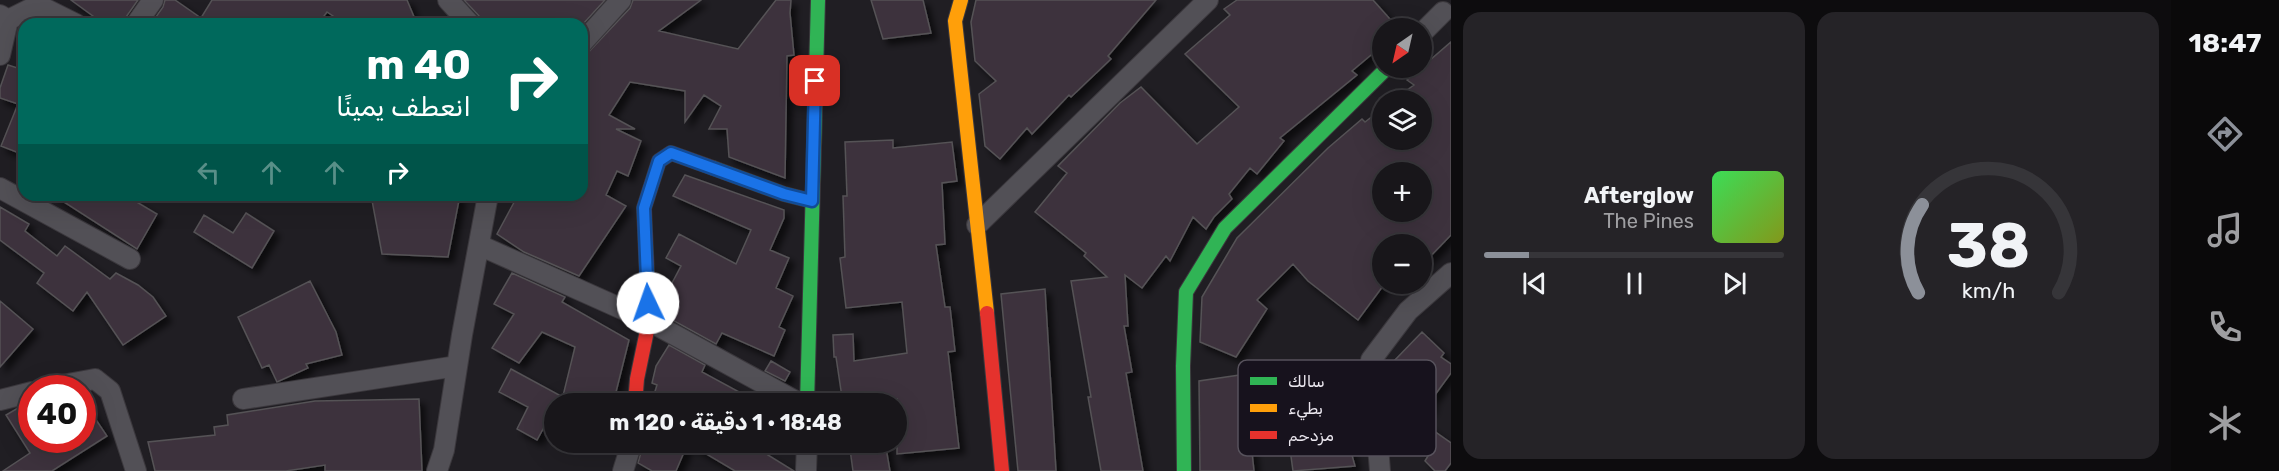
<!DOCTYPE html>
<html lang="ar">
<meta charset="utf-8">
<style>
:root{--surface:#18161a;--page:#252327;--text:#f1f3f6;--muted:#9f9fa2;--line:#363539;--accent:#8c9099}
body{margin:0;font-family:Rubik,"Noto Naskh Arabic",sans-serif;background:var(--page);color:var(--text);direction:rtl;height:100vh;display:flex;flex-direction:column;font-size:22px;white-space:nowrap}
*{box-sizing:border-box;margin:0}
p{font-size:20px;color:var(--muted)}
.icon{flex:none;width:33px;height:33px;fill:none;stroke:currentColor;stroke-width:2;stroke-linecap:round;stroke-linejoin:round}
.map{position:relative;flex:1;overflow:hidden;direction:ltr}
.side{display:flex;flex-direction:column;gap:12px;padding:12px;background:#0d0c0e;width:720px}
.side>*{flex:none}
.guide{position:absolute;left:18px;top:18px;width:570px;height:183px;border-radius:18px;box-shadow:0 6px 24px #0002,0 0 0 2px var(--line);direction:rtl;background:#00695c;color:#fff;overflow:hidden}
.needle{width:39px;rotate:214deg}
.tools{position:absolute;left:1372px;top:18px;display:grid;gap:12px}
.tools a{display:grid;place-items:center;width:60px;height:60px;border-radius:50%;background:var(--surface);box-shadow:0 6px 24px #0002,0 0 0 2px var(--line);font-size:30px}
.speed{position:absolute;left:18px;top:375px;display:flex;gap:12px;font-size:30px;font-weight:700;text-align:center}
.speed>*{display:grid;place-content:center;width:78px;height:78px;border-radius:50%;background:var(--surface);box-shadow:0 6px 24px #0002,0 0 0 2px var(--line);line-height:1}
.speed .limit{border:9px solid #d22;background:#fff;color:#111}
.pin{position:absolute;display:grid;place-items:center;width:51px;height:51px;color:#fff;margin:-26px;border-radius:12px;box-shadow:0 3px 9px #0006}
.me{position:absolute;width:66px;margin:-33px;rotate:357deg;stroke-linejoin:round;filter:drop-shadow(0 0 4px #0008)}
.turn{display:flex;align-items:center;gap:21px;height:126px;padding:0 18px;font-size:27px}
.turn .icon{width:78px;height:78px;stroke-width:2.5}
.turn b{display:block;font-size:42px;line-height:51px}
.lanes{display:flex;align-items:center;height:57px;padding:0 18px;background:#0003;justify-content:center;gap:30px;direction:ltr}
.lanes .off{opacity:.35}
.side .tile{flex:1;display:flex;flex-direction:column;justify-content:center;gap:9px;min-width:0;padding:0 21px;border-radius:18px;background:var(--page)}
.side .dial{align-items:center;gap:0}
.dial svg{height:156px;overflow:visible;fill:none;stroke:var(--line);stroke-width:7;stroke-linecap:round;text-anchor:middle}
.dial text{fill:var(--text);stroke:none}
.song{display:flex;align-items:center;gap:18px}
.cover{width:72px;height:72px;border-radius:9px;background:linear-gradient(135deg,hsl(130 70% 55%),hsl(70 70% 35%))}
.played{height:6px;border-radius:3px;background:linear-gradient(90deg,var(--accent) 15%,var(--line) 15%)}
.keys{display:flex;justify-content:space-around;direction:ltr}
.side .tiles{flex:1;display:grid;gap:12px;grid-template-columns:repeat(2,1fr)}
.trip{position:absolute;left:544px;top:393px;width:363px;height:60px;border-radius:30px;background:var(--surface);box-shadow:0 6px 24px #0002,0 0 0 2px var(--line);font-weight:700;line-height:60px;text-align:center;direction:rtl}
main{display:flex;flex:1;min-height:0}
.tab-bar{display:flex;flex-direction:column;width:108px;justify-content:space-around;align-items:center;background:#0a090a;color:var(--muted)}
.tab-bar .icon{width:42px;height:42px}
.tab-bar .current{color:var(--accent)}
.tab-bar b{font-size:27px;color:var(--text)}
.map>svg:first-child{display:block}
.building{fill:#3d333c;stroke:#555256;stroke-width:1.5;fill-rule:evenodd;filter:url(#shadow)}
.lines{fill:none;stroke-linecap:round;stroke-linejoin:round}
.street-casing{stroke:#3b383d;stroke-width:22}
.fast-casing{stroke:#3b383d;stroke-width:16}
.slow-casing{stroke:#3b383d;stroke-width:16}
.jam-casing{stroke:#3b383d;stroke-width:16}
.street{stroke:#525056;stroke-width:20}
.fast{stroke:#30b455;stroke-width:14}
.slow{stroke:#ff9f0a;stroke-width:14}
.jam{stroke:#e5322d;stroke-width:14}
.route-casing{stroke:#114b97;stroke-width:15}
.route{stroke:#1a73e8;stroke-width:10}
.key{fill:#17121d;stroke:#57525c;stroke-width:1.5}
.key-label{font-size:16px;fill:#ebe7ef}
</style>
<main>
<nav class="tab-bar">
<b>18:47</b>
<svg class="icon current" aria-label="directions" viewBox="0 0 24 24"><path d="M12 3l9 9-9 9-9-9zM9 14v-3h6M13 9l2 2-2 2"/></svg>
<svg class="icon" aria-label="music" viewBox="0 0 24 24"><path d="M9 18V5l10-2v13"/><circle cx="6" cy="18" r="3"/><circle cx="16" cy="16" r="3"/></svg>
<svg class="icon" aria-label="phone" viewBox="0 0 24 24"><path d="M5 4h4l2 5-3 2q2 4 5 5l2-3 5 2v4C11 20 4 13 5 4z"/></svg>
<svg class="icon" aria-label="climate" viewBox="0 0 24 24"><path d="M12 3v18M4 7l16 10M4 17L20 7"/></svg>
</nav>
<section class="side">
<div class="tiles">
<div class="tile dial"><svg viewBox="0 0 100 80">
<path d="M14 69A42 42 0 1 1 86 69"/>
<path d="M14 69A42 42 0 0 1 16 24" stroke="#8c9099"/>
<text x="50" y="56" font-size="32" font-weight="700">38</text>
<text x="50" y="72" font-size="11">km/h</text>
</svg></div>
<div class="tile">
<div class="song"><i class="cover"></i><div><b>Afterglow</b><p>The Pines</p></div></div>
<div class="played"></div>
<div class="keys"><svg class="icon" aria-label="previous" viewBox="0 0 24 24"><path d="M18 5L8 12l10 7zM5 5v14"/></svg><svg class="icon" aria-label="pause" viewBox="0 0 24 24"><path d="M8 5v14M16 5v14"/></svg><svg class="icon" aria-label="next" viewBox="0 0 24 24"><path d="M6 5l10 7-10 7zM19 5v14"/></svg></div>
</div>
</div>
</section>
<div class="map">
<svg width="1451" height="471" viewBox="0 0 1451 471">
<defs>
<filter id="shadow"><feDropShadow dx="5.5" dy="5.5" stdDeviation="3" flood-color="#0009"/></filter>
</defs>
<rect width="100%" height="100%" fill="#201e23"/>
<path class="building" d="M71,0H138L126,17L124,24H104Z
M165,0H175L201,18L212,0H407L417,24H345L327,12L318,24H151L163,7Z
M464,0H605L583,24H482L479,16Z
M633,0H701L659,31L738,49L776,0H791L790,13L794,55L787,56L785,178L729,157L727,129H709L721,106L704,95L685,122V91L630,82L609,115L635,129H616L641,141L628,176L617,171L606,195L626,206L579,276L524,252L497,234L518,195H582V59L630,8Z
M871,0H923L931,33L883,39Z
M976,0H1156L1108,56L1111,59L1071,97L1069,95L1032,134L1027,128L1000,159L985,146L979,94L996,81L975,61L971,22Z
M1237,0H1373L1398,28H1383V45L1352,71L1357,75L1280,138L1284,141L1257,174L1250,168L1229,194L1232,199L1214,217L1206,229L1193,217L1170,261L1166,256L1142,288L1125,275L1128,326H1124L1132,372L1126,373L1143,471H1101L1088,397H1091L1071,281L1107,277L1084,256L1086,253L1035,212L1067,173L1058,166L1120,103L1141,87L1197,144L1239,107L1185,54L1230,15L1224,9Z
M1451,42V235L1422,265V244H1383V286L1358,320L1308,281L1293,264L1257,300L1267,309L1236,357L1200,342L1202,297L1237,238L1328,148L1362,119L1365,122L1383,108V140H1422V100H1393L1414,85L1407,80ZM1383,172H1422V212H1383Z
M8,65L24,70V155L1,146L18,104L0,98V88Z
M893,140V148L952,142L957,181L942,183L945,244L936,245L945,307H950L955,351L948,352L959,448L897,454V399L865,404H843L836,357H834L833,335L853,334L854,361L907,353L902,302L846,308L840,258L845,257L843,196H847L845,142Z
M685,175L784,210V218L770,250L789,258L776,288L793,296L779,327L785,330L774,356L722,333L716,344L665,316L669,301L664,298L681,266L666,258L679,234L736,264L751,230L673,196Z
M53,195H125L157,214L137,249Z
M371,195H460L448,257L382,254Z
M0,207L29,224L25,231L57,256L65,246L110,279L116,273L138,285L153,297L166,316L123,345L87,292L73,311L37,283L44,273L0,240Z
M246,213L274,231L252,268L194,232L204,215L233,233Z
M512,273L565,297L562,302L629,340L613,404H561L575,347L542,332L519,363L492,348L514,314L494,304Z
M310,281L336,332L342,355L306,364L308,368L277,382L269,365L262,368L238,317Z
M1045,289L1056,471H1018L1001,294Z
M0,301L33,329L0,367Z
M1422,332L1444,353L1441,357L1451,364V373L1429,403L1432,405L1420,421L1451,443V463L1445,471H1435L1425,461L1428,456L1386,397L1385,381L1398,364L1394,361Z
M669,345L705,365L702,372L750,398L753,392L772,402L651,404L657,385L652,383L656,366Z
M771,361L790,372L785,381L765,371Z
M1287,368L1288,381L1308,379L1313,420L1341,415L1355,466L1293,471L1286,420L1249,424L1254,471H1200L1199,381Z
M511,369L561,396L537,440L517,429L528,407L499,392Z
M82,399L107,436L52,471H3L30,453L6,415L18,408L32,404V440H82Z
M419,399L422,471H325V465L286,471H155L148,442L215,435L214,427L228,425L227,415L315,401Z
M644,442H747L794,471H735L688,443L676,471H652L638,463Z
M849,442H885L890,471H853Z"/>
<g class="lines">
<g class="street-casing">
<path id="street" d="M448,0L470,24
M0,15L8,20L38,5L76,24
M136,24L153,0
M1422,33L1443,12
M582,43L621,0
M0,55L8,20
M0,188L130,259
M977,225L1208,0
M479,245L649,321L801,404
M46,388L95,379L110,391L136,471
M243,399L457,366
M0,400L32,392
M437,471L444,450L462,335L488,195
M623,471L632,442
M806,471L807,442
M1380,471L1371,360L1408,311L1451,273"/>
</g>
<g class="fast-casing">
<path id="fast" d="M713,168L784,194L812,201
M807,404L818,0
M1184,471L1183,366L1186,292L1225,228L1387,68"/>
</g>
<g class="slow-casing">
<path id="slow" d="M961,0L955,21L987,313"/>
</g>
<g class="jam-casing">
<path id="jam" d="M987,313L1002,471
M635,404L637,379L649,321L644,208L659,161L671,153L713,168"/>
</g>
<use href="#street" class="street"/>
<use href="#fast" class="fast"/>
<use href="#slow" class="slow"/>
<use href="#jam" class="jam"/>
</g>
<g class="lines">
<g class="route-casing">
<path id="route" d="M648,303L644,208L659,161L671,153L784,194L812,201L815,81"/>
</g>
<use href="#route" class="route"/>
</g>
<rect x="1238" y="360" width="198" height="96" rx="9" class="key"/>
<rect x="1250" y="377" width="27" height="8" fill="#30b455"/>
<rect x="1250" y="404" width="27" height="8" fill="#ff9f0a"/>
<rect x="1250" y="431" width="27" height="8" fill="#e5322d"/>
<g class="key-label">
<text x="1288" y="387">سالك</text>
<text x="1288" y="414">بطيء</text>
<text x="1288" y="441">مزدحم</text>
</g>
</svg>
<div class="tools">
<a><svg class="needle" viewBox="-14 -14 28 28"><path d="M0-13l5 13h-10z" fill="#e53935"/><path d="M0 13l5-13h-10z" fill="#9f9fa2"/></svg></a>
<a><svg class="icon" aria-label="layers" viewBox="0 0 24 24"><path d="M12 4l9 5-9 5-9-5zM3 14l9 5 9-5"/></svg></a>
<a>+</a>
<a>−</a>
</div>
<div class="speed"><div class="limit">40</div></div>
<div class="pin" style="left:815px;top:81px;background:#d93025"><svg class="icon" aria-label="arrive" viewBox="0 0 24 24"><path d="M6 21V4h12l-3 4 3 4H6"/></svg></div>
<svg class="me" style="left:648px;top:303px" viewBox="-20 -20 40 40"><circle r="19" fill="#fff"/><path d="M0-13L10 11 0 6-10 11z" fill="#1a73e8"/></svg>
<div class="trip">18:48 · 1 دقيقة · 120 m</div>
<div class="guide">
<div class="turn"><svg class="icon" aria-label="right" viewBox="0 0 24 24"><path d="M7 20v-9h11M14 6l5 5-5 5"/></svg><div><b>40 m</b>انعطف يمينًا</div></div>
<div class="lanes"><svg class="icon off" aria-label="left" viewBox="0 0 24 24"><path d="M17 20v-9H6M10 6l-5 5 5 5"/></svg><svg class="icon off" aria-label="ahead" viewBox="0 0 24 24"><path d="M12 20V5M6 11l6-6 6 6"/></svg><svg class="icon off" aria-label="ahead" viewBox="0 0 24 24"><path d="M12 20V5M6 11l6-6 6 6"/></svg><svg class="icon" aria-label="right" viewBox="0 0 24 24"><path d="M7 20v-9h11M14 6l5 5-5 5"/></svg></div>
</div>
</div>
</main>
